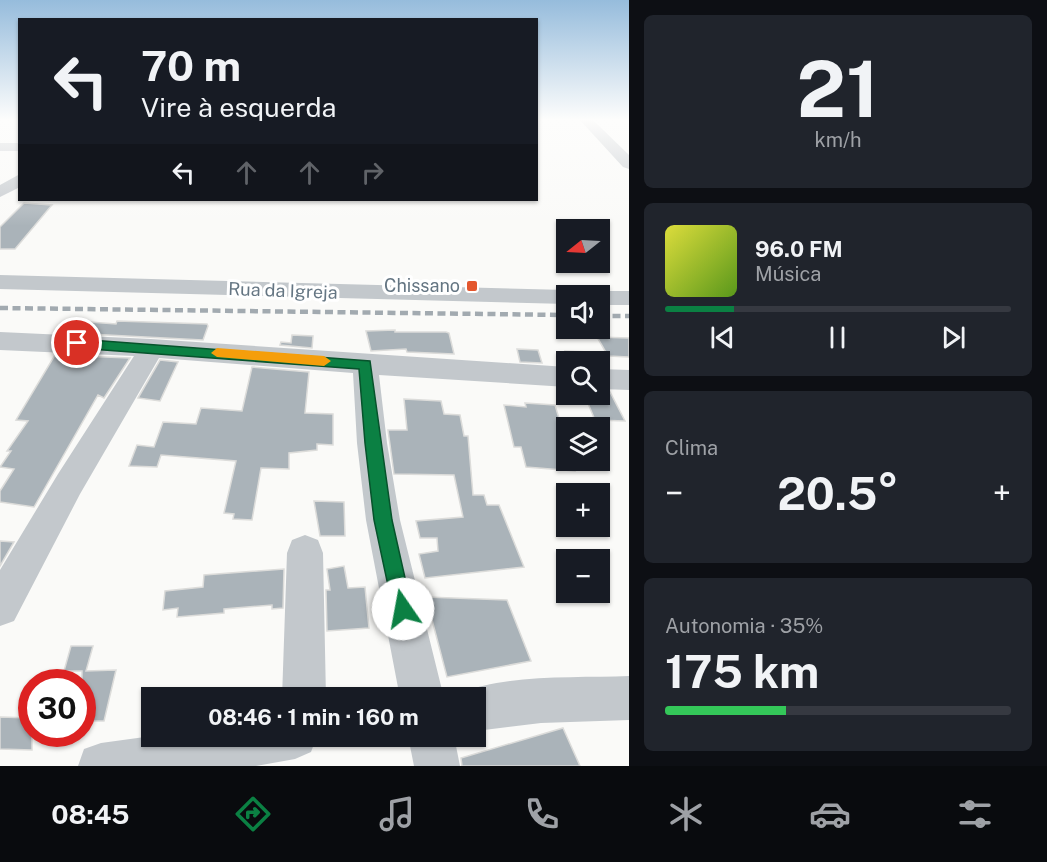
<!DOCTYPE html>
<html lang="pt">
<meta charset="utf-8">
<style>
:root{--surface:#171b24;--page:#20242c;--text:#f1f3f6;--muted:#9ea1a6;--line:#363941;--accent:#0b8043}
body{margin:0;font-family:"Public Sans",sans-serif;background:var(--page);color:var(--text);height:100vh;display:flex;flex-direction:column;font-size:22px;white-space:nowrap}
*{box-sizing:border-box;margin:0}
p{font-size:20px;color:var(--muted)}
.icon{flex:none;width:33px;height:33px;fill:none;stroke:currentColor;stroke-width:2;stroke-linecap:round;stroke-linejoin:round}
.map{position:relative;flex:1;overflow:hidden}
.details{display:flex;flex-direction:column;gap:15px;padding:15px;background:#0d0f14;width:418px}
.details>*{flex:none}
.top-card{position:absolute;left:18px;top:18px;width:520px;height:183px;border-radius:0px;box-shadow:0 2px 4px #0004;background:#171b24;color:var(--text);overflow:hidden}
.needle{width:39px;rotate:252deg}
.fabs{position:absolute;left:556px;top:219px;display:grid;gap:12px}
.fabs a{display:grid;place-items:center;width:54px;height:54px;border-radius:0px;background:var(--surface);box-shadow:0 2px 4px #0004;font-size:30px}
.speed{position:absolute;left:18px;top:669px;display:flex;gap:12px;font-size:30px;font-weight:700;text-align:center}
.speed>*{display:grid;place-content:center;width:78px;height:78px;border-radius:50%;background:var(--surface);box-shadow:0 2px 4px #0004;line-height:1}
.speed .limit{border:9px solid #d22;background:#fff;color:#111}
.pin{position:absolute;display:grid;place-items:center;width:51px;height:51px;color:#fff;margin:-26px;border:3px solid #fff;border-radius:50%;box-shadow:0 2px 6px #0007}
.me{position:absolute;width:66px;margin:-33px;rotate:348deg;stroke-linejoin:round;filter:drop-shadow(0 0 4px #0008)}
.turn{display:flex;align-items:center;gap:21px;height:126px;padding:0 24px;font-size:27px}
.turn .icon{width:78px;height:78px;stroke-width:2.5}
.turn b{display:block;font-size:42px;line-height:51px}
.lanes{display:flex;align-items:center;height:57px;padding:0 24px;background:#0003;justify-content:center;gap:30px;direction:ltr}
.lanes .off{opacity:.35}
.big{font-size:45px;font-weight:700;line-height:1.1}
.details .card{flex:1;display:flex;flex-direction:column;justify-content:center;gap:9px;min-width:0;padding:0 21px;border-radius:9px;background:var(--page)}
.details .dial{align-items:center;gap:0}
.dial b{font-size:78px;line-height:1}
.song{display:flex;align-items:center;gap:18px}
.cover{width:72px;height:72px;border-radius:9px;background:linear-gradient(135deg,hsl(60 70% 55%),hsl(90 70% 35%))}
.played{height:6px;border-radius:3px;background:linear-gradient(90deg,var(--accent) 20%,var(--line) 20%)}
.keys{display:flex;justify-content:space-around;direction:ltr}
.heat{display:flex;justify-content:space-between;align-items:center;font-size:33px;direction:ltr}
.charge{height:9px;border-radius:4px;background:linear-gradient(90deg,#34c759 35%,var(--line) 0)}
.trip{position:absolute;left:141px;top:687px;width:345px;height:60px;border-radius:0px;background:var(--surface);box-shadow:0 2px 4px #0004;font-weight:700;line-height:60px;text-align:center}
.tabs{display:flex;height:96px;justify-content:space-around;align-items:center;background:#090b0e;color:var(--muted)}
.tabs .icon{width:42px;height:42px}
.tabs .on{color:var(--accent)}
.tabs b{font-size:27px;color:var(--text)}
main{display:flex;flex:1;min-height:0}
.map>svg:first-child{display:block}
.building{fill:#aab3b9;stroke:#dcdcda;stroke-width:1.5}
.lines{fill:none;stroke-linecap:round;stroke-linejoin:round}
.street{fill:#c3c8cc;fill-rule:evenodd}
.rail{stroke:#a2aab0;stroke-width:4.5;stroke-dasharray:8 4.5;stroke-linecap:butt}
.route{fill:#0b8043;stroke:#07532c;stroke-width:1.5}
.slow{fill:#f59e0b}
.poi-dot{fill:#e4572e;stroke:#fff;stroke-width:2}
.labels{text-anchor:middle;stroke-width:6;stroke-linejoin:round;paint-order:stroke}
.poi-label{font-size:18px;fill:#657683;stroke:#fff;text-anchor:end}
.street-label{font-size:18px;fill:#657683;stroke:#fff}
</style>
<main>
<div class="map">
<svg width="629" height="766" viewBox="0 0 629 766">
<rect width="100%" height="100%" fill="#fafaf8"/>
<path class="building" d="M24,203L52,205L15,249H0V227Z
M76,321L116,324L117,321L207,324L208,326L203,340L69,333Z
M395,330V332H446L449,333L454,354L407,352L406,349L371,351L366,331Z
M292,335L313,336L312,348L280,345L281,342L291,343Z
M597,337L629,338V357L608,356Z
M517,349L538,350L542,363L520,362Z
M565,351L590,352L595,362H569Z
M55,355L130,358L104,398L98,395L34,507L0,502V491L14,469L0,467L11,451H7L28,421L16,420Z
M160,360L178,362L160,401L138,398Z
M252,367L309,372L305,413L333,414V445L317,444V450L289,453V469L261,468L252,520L233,519L234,514L224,513L236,461L161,455L157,467L129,466L137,445L154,447L163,422L196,424L201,408L242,411Z
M600,391L610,392L625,421L595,420L584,394H600Z
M404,399L441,401L444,414L460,415L464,436H468L473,495H484L487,505H499L524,567L425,578L419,554L438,551L437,538H420L416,521L463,517L454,475L394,474L388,430H407Z
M525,403L555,405L567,445V460H572L575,471L526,467L521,447H514L504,405L526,407Z
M314,501L344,502L345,536H320Z
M0,541L14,542L0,566Z
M344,566L348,588L365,587L369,628L327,631L326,590H330L327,569Z
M284,569L283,608L272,609V605L224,609V613L177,617L178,608L163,610L165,591L203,587L204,575Z
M426,597L507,600L531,661L447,677Z
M71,646H93L86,671L116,670L104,721H82V671H64Z
M0,717L32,718V750L0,749Z
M563,728L580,766H462L461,758Z"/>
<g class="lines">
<path class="street" d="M579,119H592L629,155V169L623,167Z
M0,143H20V151H0Z
M20,174V187L0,197V185Z
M0,275L567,290L575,292L577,296H567V304L0,289Z
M600,291H629V305H600V296H590Z
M0,332L151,339L567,367V387L379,375L387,443L400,520L444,698H400L366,520L357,443L353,373L159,358L80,494L14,621L0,626V570L58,474L134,356L0,350Z
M600,369L629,370V390L600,389Z
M305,535L318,540L323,553L326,698H282L287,553L292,540Z
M629,676V720L541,723L476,731V698H459L460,693C506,674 578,678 629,676Z
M152,736H317L311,752L295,759L256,766H78L84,749L101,743Z
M408,736H454L460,766H414Z"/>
<path class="rail" d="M0,308L567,315
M600,316H629"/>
</g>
<linearGradient id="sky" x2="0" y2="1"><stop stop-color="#96bcdc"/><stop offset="0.53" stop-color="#fdfdfc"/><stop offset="1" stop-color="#fdfdfc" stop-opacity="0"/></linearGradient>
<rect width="629" height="226" fill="url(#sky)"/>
<path class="route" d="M77,339L370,361L392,520L412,609L410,615L403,618L396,615L393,609L374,520L365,443L359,369L77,348L71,343Z"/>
<path class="slow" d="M217,348L324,356L331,361L324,366L217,357L211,353Z"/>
<rect class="poi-dot" x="466" y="280" width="12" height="12" rx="3"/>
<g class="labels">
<g class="poi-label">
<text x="460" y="292">Chissano</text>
</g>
<g class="street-label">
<text transform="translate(283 291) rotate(2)" y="6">Rua da Igreja</text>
</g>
</g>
</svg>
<div class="fabs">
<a><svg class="needle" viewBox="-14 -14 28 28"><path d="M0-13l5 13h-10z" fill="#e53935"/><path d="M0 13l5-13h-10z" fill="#9ea1a6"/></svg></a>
<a><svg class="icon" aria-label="sound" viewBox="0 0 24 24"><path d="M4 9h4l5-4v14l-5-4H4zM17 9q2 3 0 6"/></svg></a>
<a><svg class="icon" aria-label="search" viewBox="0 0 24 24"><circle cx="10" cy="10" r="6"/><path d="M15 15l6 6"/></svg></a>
<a><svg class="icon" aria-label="layers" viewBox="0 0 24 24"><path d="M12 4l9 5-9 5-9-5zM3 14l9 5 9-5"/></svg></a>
<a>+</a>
<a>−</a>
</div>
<div class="speed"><div class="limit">30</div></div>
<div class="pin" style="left:77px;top:343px;background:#d93025"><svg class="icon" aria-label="arrive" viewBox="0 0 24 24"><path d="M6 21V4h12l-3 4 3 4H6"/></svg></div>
<svg class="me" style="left:403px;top:609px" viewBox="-20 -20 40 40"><circle r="19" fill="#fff"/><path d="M0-13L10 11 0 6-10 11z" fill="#0b8043"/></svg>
<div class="trip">08:46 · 1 min · 160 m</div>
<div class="top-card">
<div class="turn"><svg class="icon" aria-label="left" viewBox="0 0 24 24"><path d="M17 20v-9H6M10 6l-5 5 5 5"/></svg><div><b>70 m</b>Vire à esquerda</div></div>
<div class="lanes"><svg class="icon" aria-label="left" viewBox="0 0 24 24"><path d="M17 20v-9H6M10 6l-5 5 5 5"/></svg><svg class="icon off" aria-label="ahead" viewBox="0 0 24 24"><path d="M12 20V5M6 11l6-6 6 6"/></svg><svg class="icon off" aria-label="ahead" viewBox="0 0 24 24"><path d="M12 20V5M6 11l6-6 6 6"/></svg><svg class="icon off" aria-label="right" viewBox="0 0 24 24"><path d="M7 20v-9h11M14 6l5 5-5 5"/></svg></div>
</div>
</div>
<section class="details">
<div class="card dial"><b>21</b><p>km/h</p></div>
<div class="card">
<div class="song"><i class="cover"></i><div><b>96.0 FM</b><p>Música</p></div></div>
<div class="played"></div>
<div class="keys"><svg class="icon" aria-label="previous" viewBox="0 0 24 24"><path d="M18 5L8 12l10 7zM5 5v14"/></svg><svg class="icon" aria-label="pause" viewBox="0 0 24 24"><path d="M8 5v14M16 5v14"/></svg><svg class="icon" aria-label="next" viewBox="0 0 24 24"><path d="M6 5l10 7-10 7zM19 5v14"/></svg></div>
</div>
<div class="card"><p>Clima</p>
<div class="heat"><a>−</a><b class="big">20.5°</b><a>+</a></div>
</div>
<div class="card"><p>Autonomia · 35%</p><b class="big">175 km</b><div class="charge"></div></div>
</section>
</main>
<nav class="tabs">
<b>08:45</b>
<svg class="icon on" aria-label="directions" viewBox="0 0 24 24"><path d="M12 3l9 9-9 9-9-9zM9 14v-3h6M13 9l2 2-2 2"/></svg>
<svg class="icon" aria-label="music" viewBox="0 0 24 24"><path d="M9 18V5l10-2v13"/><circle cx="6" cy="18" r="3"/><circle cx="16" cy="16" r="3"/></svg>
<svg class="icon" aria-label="phone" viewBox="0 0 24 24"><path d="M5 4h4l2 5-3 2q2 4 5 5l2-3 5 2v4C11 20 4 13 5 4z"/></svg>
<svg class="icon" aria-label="climate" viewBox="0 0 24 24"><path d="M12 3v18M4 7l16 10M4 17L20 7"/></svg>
<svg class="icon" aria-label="car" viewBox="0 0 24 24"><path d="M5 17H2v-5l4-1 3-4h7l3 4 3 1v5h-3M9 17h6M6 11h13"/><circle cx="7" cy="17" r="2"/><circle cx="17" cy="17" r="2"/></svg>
<svg class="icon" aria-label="filters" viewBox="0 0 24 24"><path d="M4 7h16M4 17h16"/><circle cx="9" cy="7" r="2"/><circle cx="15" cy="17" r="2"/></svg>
</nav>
